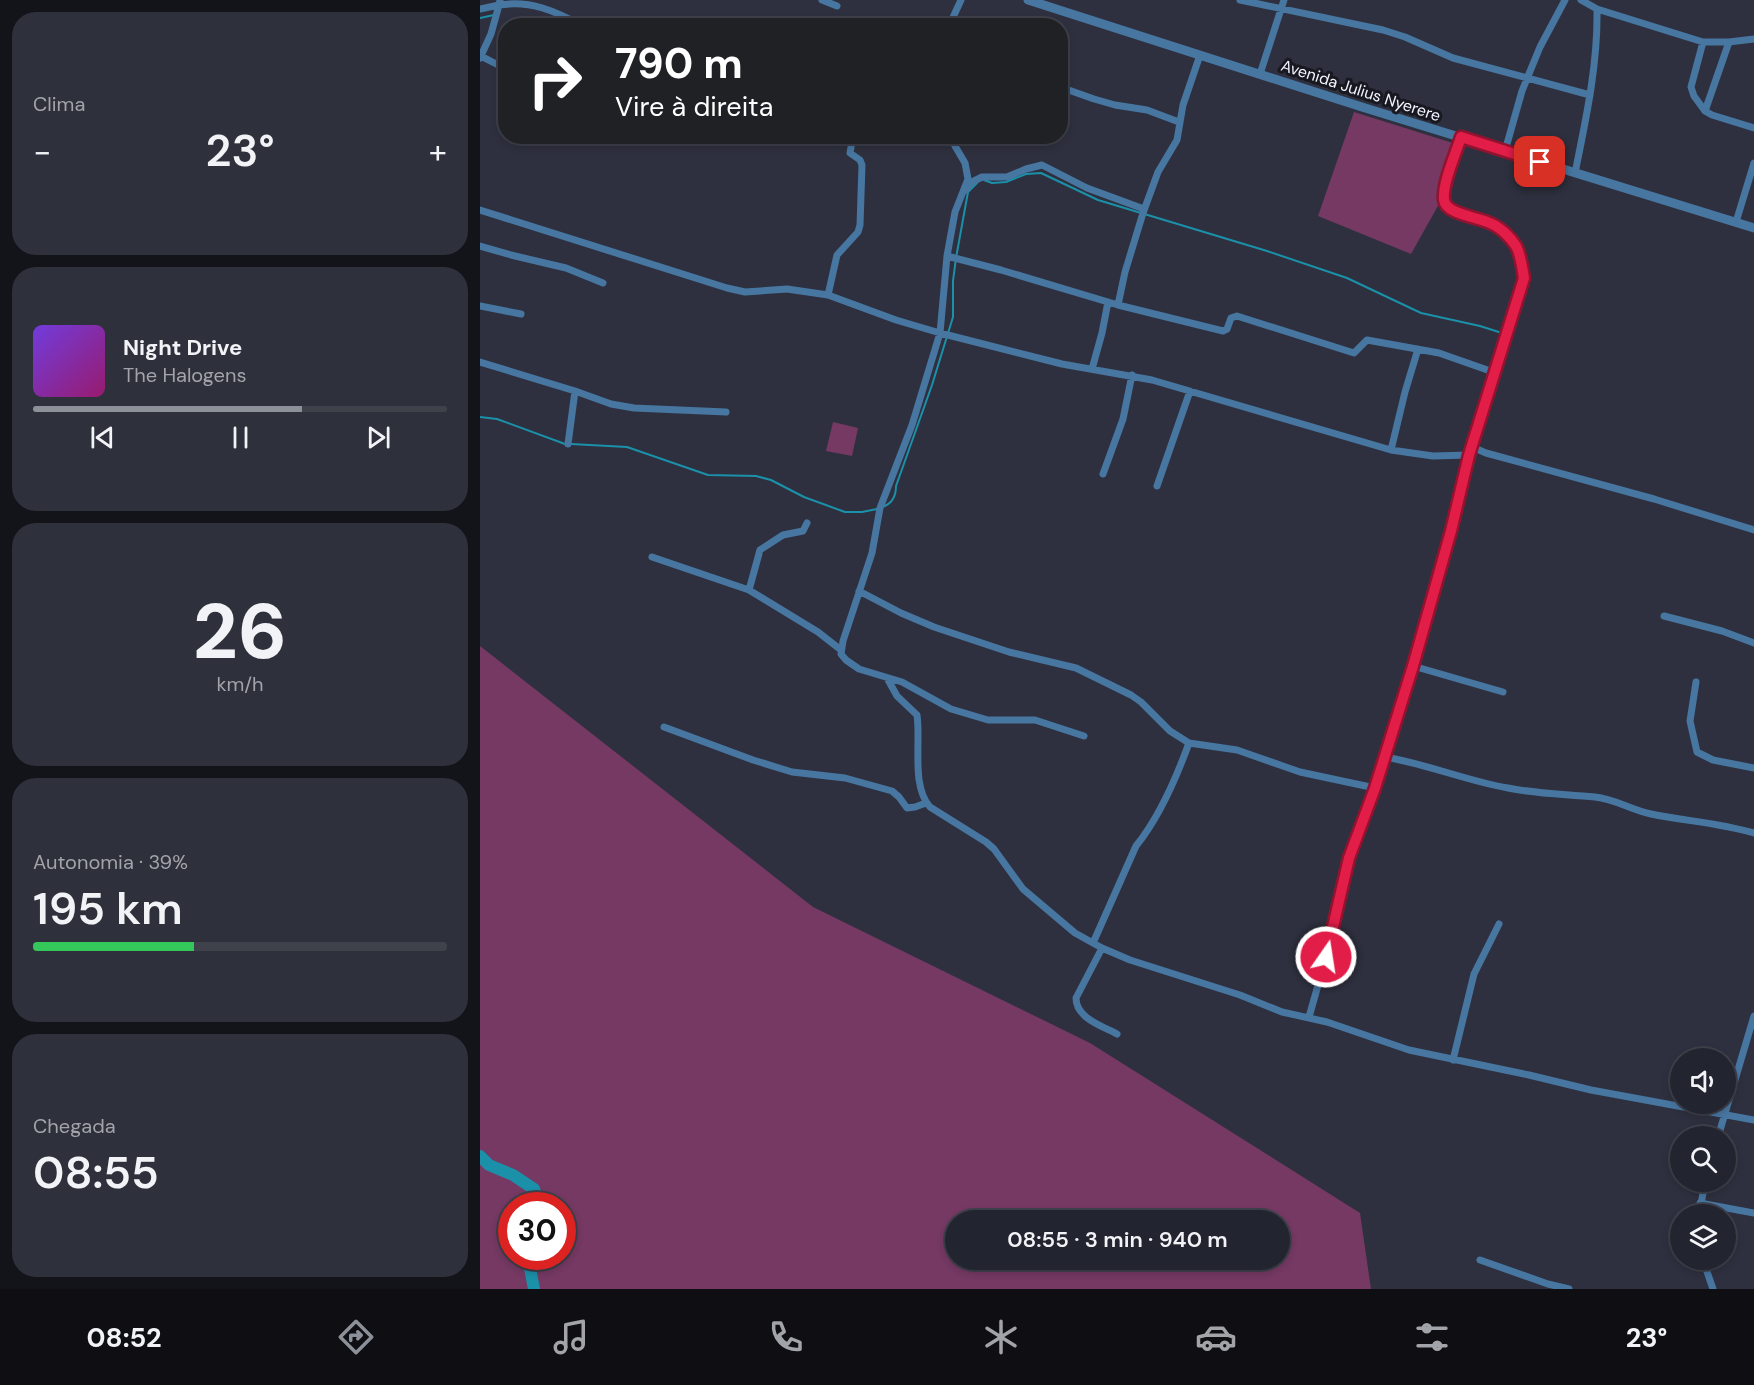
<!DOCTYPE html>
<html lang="pt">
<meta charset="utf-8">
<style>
:root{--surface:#22242f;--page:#2e303b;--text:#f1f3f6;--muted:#a2a4aa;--line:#3f414b;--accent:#8c9099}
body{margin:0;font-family:"DM Sans",sans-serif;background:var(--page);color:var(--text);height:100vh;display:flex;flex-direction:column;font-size:22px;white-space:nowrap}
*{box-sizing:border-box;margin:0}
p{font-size:20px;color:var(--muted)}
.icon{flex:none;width:33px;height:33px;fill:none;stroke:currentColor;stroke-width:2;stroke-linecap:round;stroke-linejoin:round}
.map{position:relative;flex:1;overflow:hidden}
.panel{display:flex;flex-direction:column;gap:12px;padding:12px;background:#13141a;width:480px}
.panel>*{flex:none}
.top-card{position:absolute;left:18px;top:18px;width:570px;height:126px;border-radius:24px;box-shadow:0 3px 9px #0003,0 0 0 2px var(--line);background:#202124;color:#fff;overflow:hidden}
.buttons{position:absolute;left:1190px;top:1048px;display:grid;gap:12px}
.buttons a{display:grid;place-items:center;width:66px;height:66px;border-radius:50%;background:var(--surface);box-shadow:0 3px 9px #0003,0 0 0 2px var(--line);font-size:30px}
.speed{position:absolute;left:18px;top:1192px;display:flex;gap:12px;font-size:30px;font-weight:700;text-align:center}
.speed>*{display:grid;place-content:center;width:78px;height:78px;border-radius:50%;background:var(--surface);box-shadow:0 3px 9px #0003,0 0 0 2px var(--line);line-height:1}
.speed .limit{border:9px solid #d22;background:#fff;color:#111}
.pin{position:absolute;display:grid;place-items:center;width:51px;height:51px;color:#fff;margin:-26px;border-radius:12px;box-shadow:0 3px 9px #0006}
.me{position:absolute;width:66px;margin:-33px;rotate:13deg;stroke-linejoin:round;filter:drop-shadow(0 0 4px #0008)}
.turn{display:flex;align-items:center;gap:21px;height:126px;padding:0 18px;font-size:27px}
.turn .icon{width:78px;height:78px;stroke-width:2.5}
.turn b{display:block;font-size:42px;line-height:51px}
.big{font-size:45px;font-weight:600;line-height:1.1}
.panel .card{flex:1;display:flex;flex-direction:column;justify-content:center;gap:9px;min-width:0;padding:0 21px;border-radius:24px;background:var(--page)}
.panel .dial{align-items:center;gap:0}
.dial b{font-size:78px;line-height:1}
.song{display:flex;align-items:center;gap:18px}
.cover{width:72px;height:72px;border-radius:9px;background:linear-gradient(135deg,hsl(260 70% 55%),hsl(320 70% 35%))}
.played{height:6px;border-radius:3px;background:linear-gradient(90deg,var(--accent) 65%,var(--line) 65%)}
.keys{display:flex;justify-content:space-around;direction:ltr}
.heat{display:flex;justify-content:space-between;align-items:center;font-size:33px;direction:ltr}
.charge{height:9px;border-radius:4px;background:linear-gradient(90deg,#34c759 39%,var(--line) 0)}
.trip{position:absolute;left:465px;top:1210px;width:345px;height:60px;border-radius:30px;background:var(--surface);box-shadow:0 3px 9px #0003,0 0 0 2px var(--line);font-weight:600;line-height:60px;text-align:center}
.tabs{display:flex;height:96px;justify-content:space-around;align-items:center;background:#0e0e13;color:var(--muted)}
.tabs .icon{width:42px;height:42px}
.tabs .on{color:var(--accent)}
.tabs b{font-size:27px;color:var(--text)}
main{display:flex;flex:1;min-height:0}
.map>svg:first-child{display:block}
.green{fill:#753963;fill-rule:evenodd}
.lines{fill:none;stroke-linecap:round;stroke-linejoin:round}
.stream{stroke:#1b90a9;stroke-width:2}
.river{stroke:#1b90a9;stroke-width:12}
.minor{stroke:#4776a1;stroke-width:7}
.tertiary{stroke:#4776a1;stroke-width:9}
.route-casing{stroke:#92132f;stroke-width:15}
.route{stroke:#e11d48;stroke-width:10}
.labels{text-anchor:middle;stroke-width:6;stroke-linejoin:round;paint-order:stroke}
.street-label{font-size:16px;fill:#f2f4fe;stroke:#181920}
</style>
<main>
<section class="panel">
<div class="card"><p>Clima</p>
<div class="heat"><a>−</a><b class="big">23°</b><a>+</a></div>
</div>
<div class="card">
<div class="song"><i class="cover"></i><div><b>Night Drive</b><p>The Halogens</p></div></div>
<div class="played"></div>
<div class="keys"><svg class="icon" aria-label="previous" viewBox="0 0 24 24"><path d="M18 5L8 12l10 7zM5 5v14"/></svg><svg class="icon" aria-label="pause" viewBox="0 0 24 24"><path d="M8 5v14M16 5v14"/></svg><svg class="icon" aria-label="next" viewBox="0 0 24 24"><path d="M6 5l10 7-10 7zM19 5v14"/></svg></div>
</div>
<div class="card dial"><b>26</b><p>km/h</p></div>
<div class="card"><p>Autonomia · 39%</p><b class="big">195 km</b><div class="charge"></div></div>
<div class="card"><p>Chegada</p><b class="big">08:55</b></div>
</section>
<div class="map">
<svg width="1274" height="1289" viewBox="0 0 1274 1289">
<rect width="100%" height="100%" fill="#2e303f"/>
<path class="green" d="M874,112L976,144L959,204L931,254L838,216Z
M353,422L378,428L372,456L346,451Z
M0,646L333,907L610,1043L880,1213L891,1289H0ZM32,1206H82V1257H32ZM476,1221H800V1260H476Z"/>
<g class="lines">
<path class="stream" d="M0,18L14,15
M504,180L512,183L526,182L546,174L561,173L618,200L787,251L867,278L941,313L1000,326L1025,334
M0,417L17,419L85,444
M91,444L147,447L228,475L276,476L291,480L324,497L365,512H382L397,509
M402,507C412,504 416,497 416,486L452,385L473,317V281L476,258L488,192L497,183"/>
<path class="river" d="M0,1156L9,1165L33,1175L54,1189L59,1206
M52,1257L49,1263L54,1289"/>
<path class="minor" d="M20,0L19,5C51,0 75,11 103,26
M342,0L357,6
M760,0L903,30L925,37L973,58L1110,95
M0,9L19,5L11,34L0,58
M1117,9L1223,42H1249L1274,39
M469,26L481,0
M1223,42L1211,87L1214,96L1225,111L1232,115L1274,128
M1,56L26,69
M780,74L804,0
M580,87L614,99L635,105L667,110L699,122
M1225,111L1249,42
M471,136L475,146L485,163L488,179L475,212L467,256L460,333L432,425L400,508L392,553L363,641L361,654L366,660L379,669L422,682L471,709L508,720H555L604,736
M1025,151L1042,91L1060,47L1085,0
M1095,173C1106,119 1118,64 1117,9L1101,0
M486,190L492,182L502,177H527L546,169L562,165L607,188L664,209
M0,210L247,288L265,292L307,289L348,295L416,320L460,333L582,364L672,380L911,450L953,456L989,455L1044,278C1038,240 1025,226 989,215C979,213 970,212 964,203L965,190L981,137
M1256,222L1274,163
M0,246L31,255L86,268L123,283
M467,256L521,270L638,305L743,331L747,329L751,318L757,316L874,353L887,340L959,353L1016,373
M348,295L357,255L378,232L380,225L382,165L380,160L370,153L373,136
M638,305L645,272L663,213L678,172L697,140L703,105L720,55
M0,306L41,314
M0,362L95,391L131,404L154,408L246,412
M612,369L622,333L628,302
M88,444L95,391
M992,447L1006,453L1174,499L1274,530
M911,450L925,392L938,349
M623,474L643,419L652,375
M677,486L710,391
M172,557L269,590L338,632L361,650
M269,590L280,550L303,535L323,531L327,523
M379,591L421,613L454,627L529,652L596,668L651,695L661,702L690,731L709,743L757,750L820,772L895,788
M1184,616L1242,631L1274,643
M933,666L1023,692
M407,678L417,696L437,715C441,742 431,786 450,807L506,842L514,849L543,889L595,933L622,948L650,960L760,995L802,1012L847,1022L929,1050L1049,1075L1111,1090L1274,1120
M1216,682L1210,721L1217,752L1233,760L1274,768
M184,727L273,760L312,772L365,778L412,791L419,797L427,808L435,807L446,803
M905,757C947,764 987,781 1028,788C1057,794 1086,794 1115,797C1135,799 1152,810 1171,814C1205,821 1240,823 1274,833
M613,943L656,846C678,819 697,776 709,743
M622,948L596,998C596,1018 622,1026 637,1034
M829,1017L846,957L869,858L895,788L933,666L959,574L989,455
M973,1060L994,974L1019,924
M1238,1137L1274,1016
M1220,1203L1274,1213
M1219,1215L1225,1182
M1000,1260L1068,1284L1089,1289
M1223,1260L1233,1289"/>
<path class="tertiary" d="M548,0L882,107L1274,228"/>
</g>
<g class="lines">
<g class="route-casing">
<path id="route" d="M846,957L869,858L895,788L933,666L971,531L989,455L1044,278C1042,267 1041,255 1036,246C1031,238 1021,228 1012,224C1000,217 966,215 964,200C962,184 976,153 981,137L1060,162"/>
</g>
<use href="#route" class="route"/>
</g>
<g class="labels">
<g class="street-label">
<text transform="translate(881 90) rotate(18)" y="6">Avenida Julius Nyerere</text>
</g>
</g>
</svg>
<div class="buttons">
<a><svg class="icon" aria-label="sound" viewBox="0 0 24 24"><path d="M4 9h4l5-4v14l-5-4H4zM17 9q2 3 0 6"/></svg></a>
<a><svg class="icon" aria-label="search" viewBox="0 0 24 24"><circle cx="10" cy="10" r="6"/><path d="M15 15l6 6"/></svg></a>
<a><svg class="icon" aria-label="layers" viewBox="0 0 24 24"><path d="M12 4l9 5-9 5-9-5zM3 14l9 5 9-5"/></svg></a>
</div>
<div class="speed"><div class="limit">30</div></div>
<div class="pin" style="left:1060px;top:162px;background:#d93025"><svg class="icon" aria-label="arrive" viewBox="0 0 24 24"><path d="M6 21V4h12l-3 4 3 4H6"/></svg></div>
<svg class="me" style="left:846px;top:957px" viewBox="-20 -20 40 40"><circle r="17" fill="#e11d48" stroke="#fff" stroke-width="3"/><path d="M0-11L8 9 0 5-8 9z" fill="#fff"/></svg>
<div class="trip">08:55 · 3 min · 940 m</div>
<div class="top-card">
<div class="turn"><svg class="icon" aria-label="right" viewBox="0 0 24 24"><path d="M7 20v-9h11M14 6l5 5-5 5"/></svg><div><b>790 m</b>Vire à direita</div></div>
</div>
</div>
</main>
<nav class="tabs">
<b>08:52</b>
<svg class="icon on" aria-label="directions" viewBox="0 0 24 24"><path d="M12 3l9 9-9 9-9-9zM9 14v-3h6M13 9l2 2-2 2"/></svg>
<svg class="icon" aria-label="music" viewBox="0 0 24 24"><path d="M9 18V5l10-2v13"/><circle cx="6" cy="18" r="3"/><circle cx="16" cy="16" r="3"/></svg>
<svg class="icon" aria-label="phone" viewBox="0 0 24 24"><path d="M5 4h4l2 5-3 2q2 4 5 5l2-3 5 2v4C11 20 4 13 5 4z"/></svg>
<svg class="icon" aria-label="climate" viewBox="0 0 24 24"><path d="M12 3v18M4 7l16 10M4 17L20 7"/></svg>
<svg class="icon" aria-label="car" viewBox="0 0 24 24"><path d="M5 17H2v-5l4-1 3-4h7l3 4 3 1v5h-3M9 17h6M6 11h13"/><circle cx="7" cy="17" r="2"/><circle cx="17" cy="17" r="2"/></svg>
<svg class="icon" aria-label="filters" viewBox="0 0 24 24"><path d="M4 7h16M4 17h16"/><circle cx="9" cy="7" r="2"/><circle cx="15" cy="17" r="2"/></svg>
<b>23°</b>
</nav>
